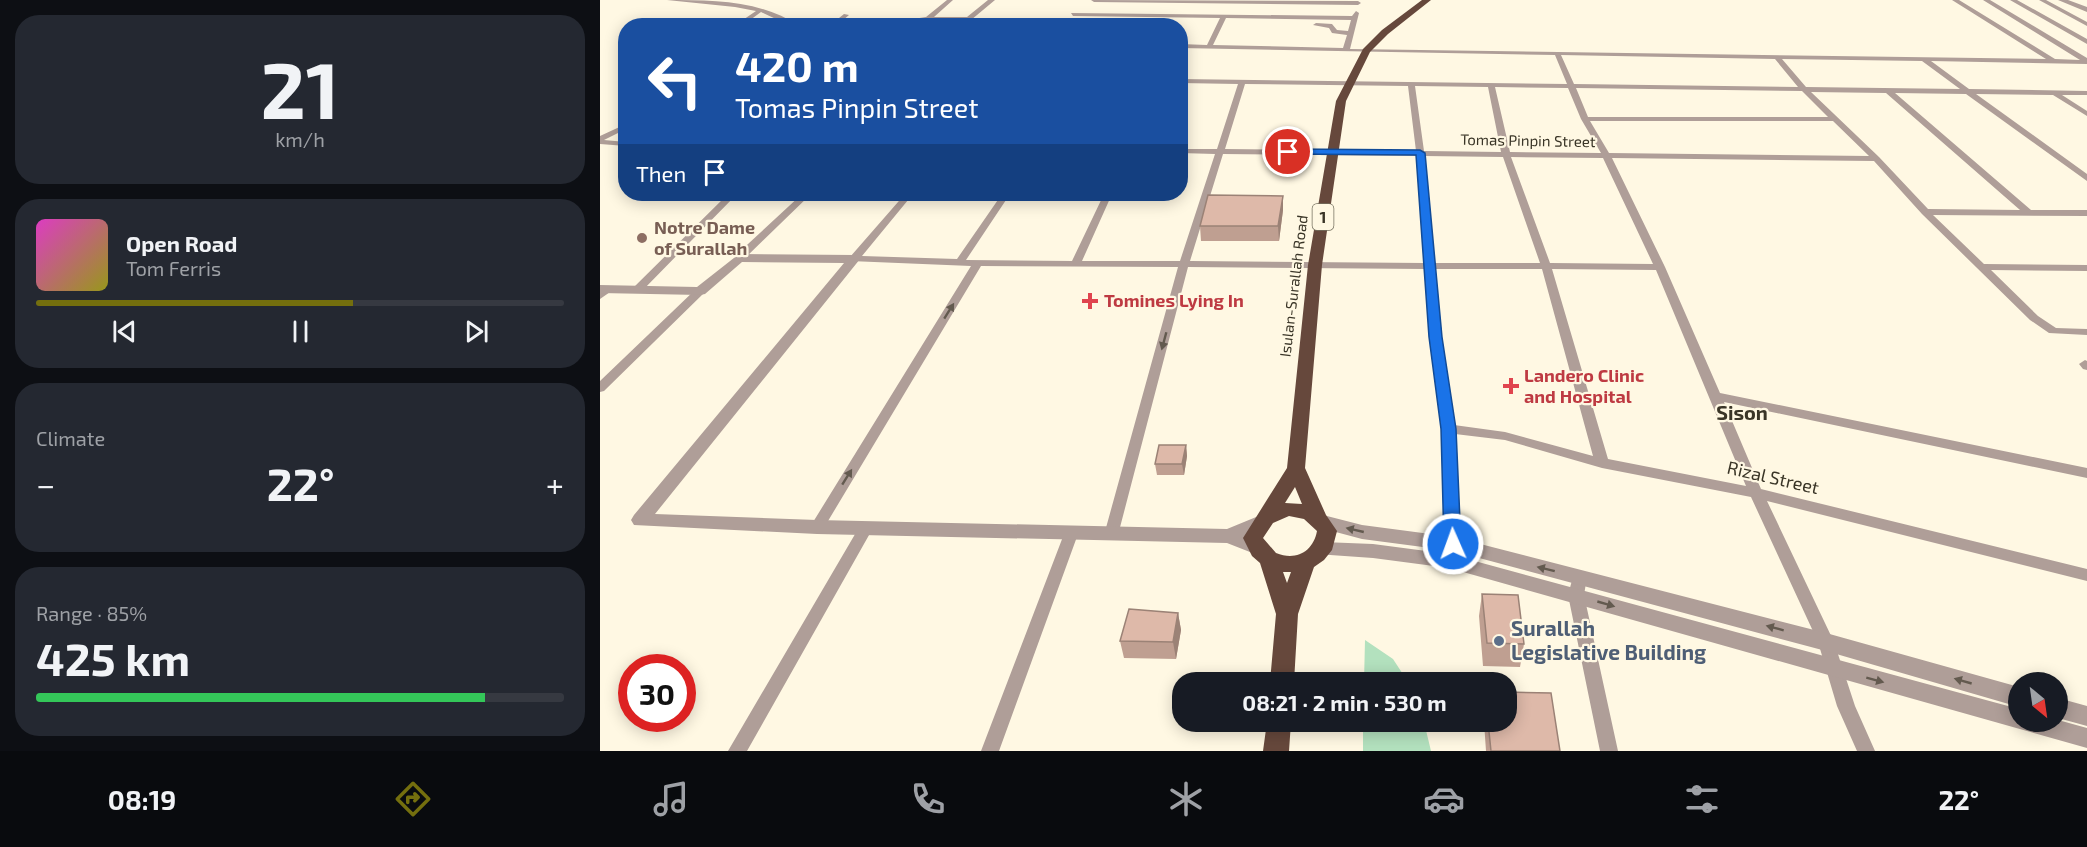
<!DOCTYPE html>
<meta charset="utf-8">
<style>
:root{--surface:#171b24;--page:#242831;--text:#f1f3f6;--muted:#9ea1a6;--line:#363941;--accent:#746f0e}
body{margin:0;font-family:"Exo 2",sans-serif;background:var(--page);color:var(--text);height:100vh;display:flex;flex-direction:column;font-size:22px;white-space:nowrap}
*{box-sizing:border-box;margin:0}
p{font-size:20px;color:var(--muted)}
.icon{flex:none;width:33px;height:33px;fill:none;stroke:currentColor;stroke-width:2;stroke-linecap:round;stroke-linejoin:round}
.map{position:relative;flex:1;overflow:hidden}
.drawer{display:flex;flex-direction:column;gap:15px;padding:15px;background:#0d0f14;width:600px}
.drawer>*{flex:none}
.hud{position:absolute;left:18px;top:18px;width:570px;height:183px;border-radius:24px;box-shadow:0 3px 15px #0003;background:#1a4fa0;color:#fff;overflow:hidden}
.needle{width:39px;rotate:151deg}
.buttons{position:absolute;left:1408px;top:672px;display:grid;gap:12px}
.buttons a{display:grid;place-items:center;width:60px;height:60px;border-radius:50%;background:var(--surface);box-shadow:0 3px 15px #0003;font-size:30px}
.speed{position:absolute;left:18px;top:654px;display:flex;gap:12px;font-size:30px;font-weight:700;text-align:center}
.speed>*{display:grid;place-content:center;width:78px;height:78px;border-radius:50%;background:var(--surface);box-shadow:0 3px 15px #0003;line-height:1}
.speed .limit{border:9px solid #d22;background:#fff;color:#111}
.pin{position:absolute;display:grid;place-items:center;width:51px;height:51px;color:#fff;margin:-26px;border:3px solid #fff;border-radius:50%;box-shadow:0 2px 6px #0007}
.me{position:absolute;width:66px;margin:-33px;rotate:358deg;stroke-linejoin:round;filter:drop-shadow(0 0 4px #0008)}
.turn{display:flex;align-items:center;gap:21px;height:126px;padding:0 18px;font-size:27px}
.turn .icon{width:78px;height:78px;stroke-width:2.5}
.turn b{display:block;font-size:42px;line-height:51px}
.then{display:flex;align-items:center;height:57px;padding:0 18px;background:#0003;gap:12px;font-size:22px}
.big{font-size:45px;font-weight:700;line-height:1.1}
.drawer .widget{flex:1;display:flex;flex-direction:column;justify-content:center;gap:9px;min-width:0;padding:0 21px;border-radius:24px;background:var(--page)}
.drawer .dial{align-items:center;gap:0}
.dial b{font-size:78px;line-height:1}
.song{display:flex;align-items:center;gap:18px}
.cover{width:72px;height:72px;border-radius:9px;background:linear-gradient(135deg,hsl(310 70% 55%),hsl(60 70% 35%))}
.played{height:6px;border-radius:3px;background:linear-gradient(90deg,var(--accent) 60%,var(--line) 60%)}
.keys{display:flex;justify-content:space-around;direction:ltr}
.heat{display:flex;justify-content:space-between;align-items:center;font-size:33px;direction:ltr}
.charge{height:9px;border-radius:4px;background:linear-gradient(90deg,#34c759 85%,var(--line) 0)}
.trip{position:absolute;left:572px;top:672px;width:345px;height:60px;border-radius:24px;background:var(--surface);box-shadow:0 3px 15px #0003;font-weight:700;line-height:60px;text-align:center}
.dock{display:flex;height:96px;justify-content:space-around;align-items:center;background:#090b0e;color:var(--muted)}
.dock .icon{width:42px;height:42px}
.dock .active{color:var(--accent)}
.dock b{font-size:27px;color:var(--text)}
main{display:flex;flex:1;min-height:0}
.map>svg:first-child{display:block}
.green{fill:#b3e1be}
.lines{fill:none;stroke-linecap:round;stroke-linejoin:round}
.minor{fill:#af9e98;fill-rule:evenodd}
.tertiary{fill:#af9e98;fill-rule:evenodd}
.trunk{fill:#66483c;fill-rule:evenodd}
.wall{fill:#bf9f91}
.shaded-wall{fill:#9b8276}
.building{fill:#deb9a9;stroke:#9b8276;stroke-width:1.5}
.oneway{fill:#635a4f}
.route{fill:#1a73e8;stroke:#114b97;stroke-width:1.5}
.education-dot{fill:#8d6e63;stroke:#fff8e3;stroke-width:2}
.health-dot{fill:#e0444e;stroke:#fff8e3;stroke-width:2}
.service-dot{fill:#5c6f8a;stroke:#fff8e3;stroke-width:2}
.labels{text-anchor:middle;stroke-width:4.5;stroke-linejoin:round;paint-order:stroke}
.far-street-label{font-size:15px;fill:#3a3527;stroke:#fff8e3}
.shield{fill:#fff8e3;stroke:#75705f;stroke-width:1.5}
.shield-label{font-size:16px;font-weight:bold;fill:#3a3527}
.education-label{font-size:18px;font-weight:bold;fill:#785e54;stroke:#fff8e3;text-anchor:start}
.health-label{font-size:18px;font-weight:bold;fill:#be3a42;stroke:#fff8e3;text-anchor:start}
.street-label{font-size:18px;fill:#3a3527;stroke:#fff8e3}
.neighbourhood-label{font-size:20px;font-weight:bold;fill:#3a3527;stroke:#fff8e3}
.near-service-label{font-size:21px;font-weight:bold;fill:#4e5e75;stroke:#fff8e3;text-anchor:start}
</style>
<main>
<section class="drawer">
<div class="widget dial"><b>21</b><p>km/h</p></div>
<div class="widget">
<div class="song"><i class="cover"></i><div><b>Open Road</b><p>Tom Ferris</p></div></div>
<div class="played"></div>
<div class="keys"><svg class="icon" aria-label="previous" viewBox="0 0 24 24"><path d="M18 5L8 12l10 7zM5 5v14"/></svg><svg class="icon" aria-label="pause" viewBox="0 0 24 24"><path d="M8 5v14M16 5v14"/></svg><svg class="icon" aria-label="next" viewBox="0 0 24 24"><path d="M6 5l10 7-10 7zM19 5v14"/></svg></div>
</div>
<div class="widget"><p>Climate</p>
<div class="heat"><a>−</a><b class="big">22°</b><a>+</a></div>
</div>
<div class="widget"><p>Range · 85%</p><b class="big">425 km</b><div class="charge"></div></div>
</section>
<div class="map">
<svg width="1487" height="751" viewBox="0 0 1487 751">
<rect width="100%" height="100%" fill="#fff8e3"/>
<path class="green" d="M765,640L793,659L808,682H764Z
M763,722H824L831,751H763Z"/>
<g class="lines">
<path class="minor" d="M67,0C113,0 161,0 199,26H191L161,12L142,26H134L156,11L135,7Z
M347,0H353L334,17H367L388,0H395L371,20L316,21L313,19L326,17Z
M491,0L758,1L761,3L758,5L494,2Z
M1352,0H1359L1455,59L1480,60L1383,0H1390L1487,58V64L1331,61L1369,89L1487,91V95H1462L1487,111V116L1453,95L1376,94L1487,174V181L1366,94L1295,93L1431,210H1487V216L1333,215L1384,264L1487,265V271L1391,270L1438,316L1456,328L1487,329V335L1449,333L1430,320L1322,214L1274,161L1012,158L1065,267L1120,393L1487,468V478L1124,402L1161,489L1487,569V581L1167,501L1234,642L1255,706L1275,751H1257L1237,706L1218,642L1151,497L1002,468L905,440L855,434L860,544L854,565L849,567L844,565L841,561L846,544L842,429L830,337L825,269L588,267L518,535L516,539L511,540L506,539L504,535L578,267L381,266L222,531L217,532L212,531L210,527L371,266L250,261V257L305,194H313L262,256L357,259L402,194H410L366,260L472,261L504,194H512L482,261H580L615,154L580,153V149H617L638,84L580,83V79L967,84L955,55L580,48V44L607,45L620,18L473,16L471,13L752,16L756,11L759,13L750,49L1446,59ZM626,18L751,20L748,31L737,30L732,24L716,23L713,25L729,28L732,33L747,35L743,48L613,45ZM961,55L1175,59L1198,87L974,84ZM1182,59L1322,61L1360,89L1206,87ZM645,84L808,86L816,151L625,149ZM815,86L888,87L901,152L824,151ZM895,87L968,88L981,119L1001,153L910,152ZM976,88L1202,91L1228,117H988ZM1211,92L1286,93L1420,210L1328,209L1279,157ZM990,121H1233L1269,156L1009,153ZM623,154L816,156L824,263L590,261ZM824,156L903,157L940,263H835ZM911,157L1003,158L1053,264L950,263ZM835,269H942L993,456L905,432L854,425L842,337ZM952,269L1056,270L1146,486L1008,459Z
M1410,0H1417L1487,39V44Z
M1439,0H1446L1487,22V26Z
M244,14L249,15L236,26H229Z
M26,124V129L4,140L26,142V146L0,144V136Z
M128,194H137L41,292H33L32,290L33,288Z
M202,194H211L143,260H135V256Z
M8,287L13,290L0,299V291Z
M100,288L104,289L105,291L104,293L4,391L0,392V381L96,289Z
M1485,360L1487,361V370L1483,369L1479,364Z
M266,523L271,524L273,528L147,751H128L261,524Z
M471,529L476,530L478,534L399,751H381L464,534L466,530Z
M979,571L984,573L987,577L984,595L1018,751H1000L968,595L974,573Z"/>
<path class="tertiary" d="M1458,0H1468L1487,7V12Z
M139,254L254,255L260,259L55,514L217,520L627,529L661,515L667,517L670,522L667,527L647,536L662,542L664,547L662,552L655,554L627,543L217,534L34,525L31,520L34,515L244,263L142,262L105,294L100,295L0,293V285L97,287Z
M723,515L762,525L853,537L1226,633L1419,687V707L1226,651L853,551L762,539L717,527L714,522L717,517Z
M723,542L773,544L849,554L1419,709V722L1458,720L1487,728V748L849,568L773,558L716,554L714,549L716,544Z
M1458,698L1487,706V726L1458,718Z"/>
<path class="trunk" d="M822,0H831L788,34L770,52L746,101L722,265L705,468L726,515L737,531L732,550L724,560L714,567L698,614L694,682H670L676,614L660,563L652,556L643,538L687,468L708,265L736,101L763,49L782,30ZM695,487L702,504L685,503ZM689,516L704,519L717,531C713,552 696,561 676,553L663,538L673,523ZM683,572H691L687,583Z
M667,722H691L689,751H663Z"/>
</g>
<path class="wall" d="M683,196V210L679,241H601L600,226Z
M586,445L587,456L584,475H557L555,464Z
M882,594L924,644L920,667L883,666L879,616Z
M578,613L581,630L576,659L524,658L520,641Z
M884,722H906L960,751H886Z"/>
<path class="shaded-wall" d="M683,196V210L679,241L678,226Z
M586,445L587,456L584,475L582,464Z
M578,613L581,630L576,659L573,642Z"/>
<path class="building" d="M608,195L683,196L678,226H600Z
M559,445H586L582,464H555Z
M882,594L918,595L924,644L887,643Z
M529,609L578,613L573,642L520,641Z
M906,692L951,693L960,751H891L888,722H906Z"/>
<defs><path id="oneway-solid" d="M-6-.8H1V-3.2L6.5 0L1 3.2V.8H-6Z" transform="scale(1.5)"/></defs>
<g class="oneway">
<use href="#oneway-solid" transform="translate(349 311) rotate(-58)"/>
<use href="#oneway-solid" transform="translate(564 341) rotate(105)"/>
<use href="#oneway-solid" transform="translate(247 477) rotate(-58)"/>
<use href="#oneway-solid" transform="translate(755 530) rotate(-167)"/>
<use href="#oneway-solid" transform="translate(946 569) rotate(-166)"/>
<use href="#oneway-solid" transform="translate(1006 604) rotate(16)"/>
<use href="#oneway-solid" transform="translate(1175 628) rotate(-165)"/>
<use href="#oneway-solid" transform="translate(1275 680) rotate(15)"/>
<use href="#oneway-solid" transform="translate(1363 681) rotate(-164)"/>
</g>
<path class="route" d="M688,149L820,150L825,153L842,337L856,429L861,544L859,548H847L844,544L841,429L829,337L816,155L685,154V149Z"/>
<circle class="education-dot" cx="42" cy="238" r="6"/>
<g class="health-dot">
<path d="M487 292h6v6h6v6h-6v6h-6v-6h-6v-6h6z"/>
<path d="M908 377h6v6h6v6h-6v6h-6v-6h-6v-6h6z"/>
</g>
<circle class="service-dot" cx="899" cy="641" r="6"/>
<g class="labels">
<g class="far-street-label">
<text transform="translate(928 141) rotate(1)" y="5">Tomas Pinpin Street</text>
<text transform="translate(694 286) rotate(-83)" y="5">Isulan-Surallah Road</text>
</g>
<rect class="shield" x="712.5" y="204" width="21" height="26" rx="4.5"/>
<g class="shield-label">
<text x="723" y="223">1</text>
</g>
<g class="education-label">
<text x="54" y="234">Notre Dame<tspan x="54" dy="21">of Surallah</tspan></text>
</g>
<g class="health-label">
<text x="504" y="307">Tomines Lying In</text>
<text x="924" y="382">Landero Clinic<tspan x="924" dy="21">and Hospital</tspan></text>
</g>
<g class="street-label">
<text transform="translate(1173 478) rotate(13)" y="6">Rizal Street</text>
</g>
<g class="neighbourhood-label">
<text x="1142" y="420">Sison</text>
</g>
<g class="near-service-label">
<text x="911" y="636">Surallah<tspan x="911" dy="24">Legislative Building</tspan></text>
</g>
</g>
</svg>
<div class="buttons">
<a><svg class="needle" viewBox="-14 -14 28 28"><path d="M0-13l5 13h-10z" fill="#e53935"/><path d="M0 13l5-13h-10z" fill="#9ea1a6"/></svg></a>
</div>
<div class="speed"><div class="limit">30</div></div>
<div class="pin" style="left:688px;top:152px;background:#d93025"><svg class="icon" aria-label="arrive" viewBox="0 0 24 24"><path d="M6 21V4h12l-3 4 3 4H6"/></svg></div>
<svg class="me" style="left:853px;top:544px" viewBox="-20 -20 40 40"><circle r="17" fill="#1a73e8" stroke="#fff" stroke-width="3"/><path d="M0-11L8 9 0 5-8 9z" fill="#fff"/></svg>
<div class="trip">08:21 · 2 min · 530 m</div>
<div class="hud">
<div class="turn"><svg class="icon" aria-label="left" viewBox="0 0 24 24"><path d="M17 20v-9H6M10 6l-5 5 5 5"/></svg><div><b>420 m</b>Tomas Pinpin Street</div></div>
<div class="then">Then<svg class="icon" aria-label="arrive" viewBox="0 0 24 24"><path d="M6 21V4h12l-3 4 3 4H6"/></svg></div>
</div>
</div>
</main>
<nav class="dock">
<b>08:19</b>
<svg class="icon active" aria-label="directions" viewBox="0 0 24 24"><path d="M12 3l9 9-9 9-9-9zM9 14v-3h6M13 9l2 2-2 2"/></svg>
<svg class="icon" aria-label="music" viewBox="0 0 24 24"><path d="M9 18V5l10-2v13"/><circle cx="6" cy="18" r="3"/><circle cx="16" cy="16" r="3"/></svg>
<svg class="icon" aria-label="phone" viewBox="0 0 24 24"><path d="M5 4h4l2 5-3 2q2 4 5 5l2-3 5 2v4C11 20 4 13 5 4z"/></svg>
<svg class="icon" aria-label="climate" viewBox="0 0 24 24"><path d="M12 3v18M4 7l16 10M4 17L20 7"/></svg>
<svg class="icon" aria-label="car" viewBox="0 0 24 24"><path d="M5 17H2v-5l4-1 3-4h7l3 4 3 1v5h-3M9 17h6M6 11h13"/><circle cx="7" cy="17" r="2"/><circle cx="17" cy="17" r="2"/></svg>
<svg class="icon" aria-label="filters" viewBox="0 0 24 24"><path d="M4 7h16M4 17h16"/><circle cx="9" cy="7" r="2"/><circle cx="15" cy="17" r="2"/></svg>
<b>22°</b>
</nav>
